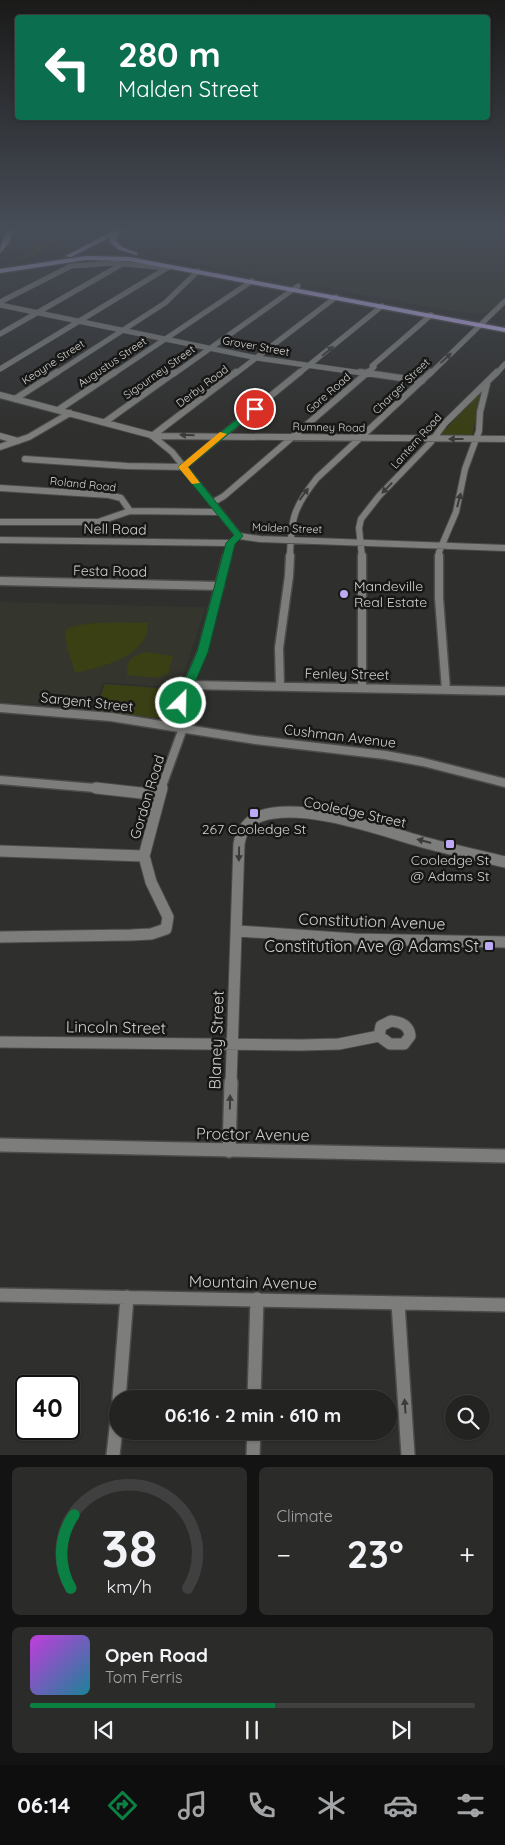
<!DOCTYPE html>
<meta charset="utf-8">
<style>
:root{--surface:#232322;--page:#2b2b2a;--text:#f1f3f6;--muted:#a3a4a5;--line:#404040;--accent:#0b8043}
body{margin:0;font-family:Quicksand,sans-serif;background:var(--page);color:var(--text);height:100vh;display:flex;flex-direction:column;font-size:19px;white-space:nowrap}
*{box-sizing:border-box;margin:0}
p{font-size:16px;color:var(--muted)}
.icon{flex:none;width:28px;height:28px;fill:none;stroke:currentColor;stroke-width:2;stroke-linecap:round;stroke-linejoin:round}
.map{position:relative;height:1455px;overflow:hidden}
.drawer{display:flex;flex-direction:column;gap:12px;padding:12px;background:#131313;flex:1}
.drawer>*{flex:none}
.guide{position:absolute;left:15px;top:15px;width:475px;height:105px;border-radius:5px;box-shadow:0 1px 4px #0004,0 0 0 1px var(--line);background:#0b6e4f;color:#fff;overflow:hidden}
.fabs{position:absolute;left:445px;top:1395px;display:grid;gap:10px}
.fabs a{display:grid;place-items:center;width:45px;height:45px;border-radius:50%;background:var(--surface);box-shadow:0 1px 4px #0004,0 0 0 1px var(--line);font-size:25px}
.speed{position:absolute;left:15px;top:1375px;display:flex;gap:10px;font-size:25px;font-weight:700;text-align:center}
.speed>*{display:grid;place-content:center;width:65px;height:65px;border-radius:50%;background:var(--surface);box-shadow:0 1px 4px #0004,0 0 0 1px var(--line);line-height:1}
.speed .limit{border:2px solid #111;border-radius:8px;background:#fff;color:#111}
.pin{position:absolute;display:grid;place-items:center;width:42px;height:42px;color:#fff;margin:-21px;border:2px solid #fff;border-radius:50%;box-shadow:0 1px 5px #0007}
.me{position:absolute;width:55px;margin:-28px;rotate:23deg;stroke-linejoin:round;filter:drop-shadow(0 0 4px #0008)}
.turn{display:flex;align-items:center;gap:18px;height:105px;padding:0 20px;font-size:22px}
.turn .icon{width:65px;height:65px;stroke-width:2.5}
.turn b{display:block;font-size:35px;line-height:42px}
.big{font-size:38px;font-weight:700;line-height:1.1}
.drawer .card{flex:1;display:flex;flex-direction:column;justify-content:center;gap:8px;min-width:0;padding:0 18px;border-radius:8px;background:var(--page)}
.drawer .dial{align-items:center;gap:0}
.dial svg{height:130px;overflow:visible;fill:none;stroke:var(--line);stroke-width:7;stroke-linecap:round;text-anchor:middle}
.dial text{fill:var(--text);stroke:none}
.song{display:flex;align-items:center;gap:15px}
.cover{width:60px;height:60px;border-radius:8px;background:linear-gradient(135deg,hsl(290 70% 55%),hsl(190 70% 35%))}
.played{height:5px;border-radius:2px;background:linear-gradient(90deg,var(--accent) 55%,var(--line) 55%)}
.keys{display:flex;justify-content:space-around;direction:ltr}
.heat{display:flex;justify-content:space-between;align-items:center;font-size:28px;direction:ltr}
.drawer .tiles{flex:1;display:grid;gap:12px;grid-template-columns:1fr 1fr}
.card:last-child{grid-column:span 2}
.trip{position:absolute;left:109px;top:1390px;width:288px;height:50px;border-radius:25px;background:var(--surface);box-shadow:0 1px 4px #0004,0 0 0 1px var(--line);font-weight:700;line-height:50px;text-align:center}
.menu{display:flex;height:80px;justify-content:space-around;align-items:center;background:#0e0e0e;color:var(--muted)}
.menu .icon{width:35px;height:35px}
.menu .current{color:var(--accent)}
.menu b{font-size:22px;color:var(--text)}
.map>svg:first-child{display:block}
.built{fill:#34362d}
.green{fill:#3a3f14}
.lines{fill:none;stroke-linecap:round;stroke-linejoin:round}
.minor-far4-casing{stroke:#4b4b4a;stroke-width:6}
.minor-far3-casing{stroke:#4b4b4a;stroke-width:8}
.minor-far2-casing{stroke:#4b4b4a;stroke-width:11}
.minor-far1-casing{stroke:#4b4b4a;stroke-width:13}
.minor-casing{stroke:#4b4b4a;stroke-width:16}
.highway-casing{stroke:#4b4b4a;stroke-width:3}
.minor-far4{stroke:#7d7e7b;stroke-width:5}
.minor-far3{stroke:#7d7e7b;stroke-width:6}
.minor-far2{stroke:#7d7e7b;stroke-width:8}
.minor-far1{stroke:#7d7e7b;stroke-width:11}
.minor{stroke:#7d7e7b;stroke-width:13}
.highway{fill:#c1aff0;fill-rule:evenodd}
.oneway{fill:#3b3b39}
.route{fill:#0b8043;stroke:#07532c}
.slow{fill:#f59e0b}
.poi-dot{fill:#bea9f4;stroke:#171716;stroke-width:2}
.labels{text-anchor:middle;stroke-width:5;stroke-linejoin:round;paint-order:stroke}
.far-street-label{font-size:11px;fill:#d2d2d1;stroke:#171716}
.street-label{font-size:14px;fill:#d2d2d1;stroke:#171716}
.poi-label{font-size:14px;fill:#d2d2d1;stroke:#171716}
.near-street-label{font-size:16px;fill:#d2d2d1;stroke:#171716}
.near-poi-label{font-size:16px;fill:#d2d2d1;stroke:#171716;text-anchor:end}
</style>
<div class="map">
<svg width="505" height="1455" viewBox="0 0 505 1455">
<rect width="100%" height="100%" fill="#2f2f2d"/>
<path class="built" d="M196,228H320L340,232L345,228H372L505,251V297L492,311L473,314L423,306L154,256L191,238L182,236Z
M0,602L193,607H206L179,688L103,682L93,709L0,702Z"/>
<path class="green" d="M71,232L33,256L2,268L54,238Z
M479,394H482L472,436H442L441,434Z
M148,623C149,657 102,667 75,673L67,647L65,630C82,620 127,623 148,623Z
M146,652L173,656L168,674L157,678L127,675C126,660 132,655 146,652Z
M105,684L170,689L179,690C173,702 170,718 154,718L95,710Z"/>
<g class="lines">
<g class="minor-far4-casing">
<path id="minor-far4" d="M0,302L71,266L114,263L168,268
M0,305L257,358L369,374
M0,334L124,263
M0,369L167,268
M55,374L165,303L198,271
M113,374L252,281
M174,374L298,286
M235,374L336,297
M298,374L382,306
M366,374L374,367L372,366L431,315
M430,374L505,301
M496,374L505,364"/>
</g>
<g class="minor-far3-casing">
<path id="minor-far3" d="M360,372L422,381
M0,395L151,435L172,452L239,536L260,539L505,548
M15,399L57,372
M58,410L115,372
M105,422L175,372
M0,436L18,441
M152,436L505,439
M152,436L236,372
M0,447L29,437L70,413
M25,459L127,466L183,467L300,372
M0,488L109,495L121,498L130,511L218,512
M212,503L224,496L368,372
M0,522H98L130,511
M0,540L230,543
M226,557L230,543L233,541
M290,557C291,519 293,508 317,478L431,372
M362,557L359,528L361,519L379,496L431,442L445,423L497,372
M439,557V552L456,512L465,469L479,431L480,412L487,384"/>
</g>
<g class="minor-far2-casing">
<path id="minor-far2" d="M362,556V688
M439,556V598L446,690
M0,581L220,586
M189,685L505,691
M280,686L279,648L289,576L290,556
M0,708L111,717L256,740L385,755L423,762L505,783
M170,726L202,652L227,556
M0,780L107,789
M161,789L183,728"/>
</g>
<g class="minor-far1-casing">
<path id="minor-far1" d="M96,788L159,795
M0,851L144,856
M238,931L355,939L505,942
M0,937L131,935L151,934L166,929L168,917L151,882L144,856L162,788
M391,1021C401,1022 409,1025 410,1036L404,1044H390L379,1036L381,1026Z
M0,1042L301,1045L339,1044L379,1036
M231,1083L239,844C241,831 248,820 261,816C303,802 378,829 419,841C448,849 476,855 505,862"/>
</g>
<g class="minor-casing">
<path id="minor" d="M0,1145L505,1156
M229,1151L231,1082
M0,1295L505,1305
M398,1303L408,1455
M119,1399L127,1297
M254,1399L257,1299
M113,1455L118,1411
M253,1455L254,1431"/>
</g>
<g class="highway-casing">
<path id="highway" d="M7,228H13L10,241L0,253C0,245 5,237 7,228Z
M118,228L124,229L117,237L116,241L122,247L137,253V255L118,249L110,242V237L71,257L66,256Z
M86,256L129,257L505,328V332L129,261L86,260L0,273V269Z"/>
</g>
<use href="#minor-far4" class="minor-far4"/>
<use href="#minor-far3" class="minor-far3"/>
<use href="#minor-far2" class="minor-far2"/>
<use href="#minor-far1" class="minor-far1"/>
<use href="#minor" class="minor"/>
<use href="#highway" class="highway"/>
</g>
<defs><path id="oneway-solid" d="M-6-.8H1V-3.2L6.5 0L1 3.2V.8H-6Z" transform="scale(1.25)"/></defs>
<g class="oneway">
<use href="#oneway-solid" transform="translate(328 351) rotate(-39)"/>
<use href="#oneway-solid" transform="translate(446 358) rotate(-43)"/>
<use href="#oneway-solid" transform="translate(187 435) rotate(-179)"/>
<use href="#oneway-solid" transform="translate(456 439) rotate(-180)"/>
<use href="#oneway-solid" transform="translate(387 488) rotate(134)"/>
<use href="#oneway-solid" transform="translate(304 494) rotate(-54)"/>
<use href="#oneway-solid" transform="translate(459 500) rotate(-75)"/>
<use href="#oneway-solid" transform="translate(424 841) rotate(-165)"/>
<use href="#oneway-solid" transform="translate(239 854) rotate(91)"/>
<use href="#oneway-solid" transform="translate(230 1102) rotate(-89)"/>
<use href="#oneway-solid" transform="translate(405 1406) rotate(-94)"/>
</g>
<linearGradient id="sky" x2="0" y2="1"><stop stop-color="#1a1a19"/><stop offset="0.53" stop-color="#474d57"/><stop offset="1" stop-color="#474d57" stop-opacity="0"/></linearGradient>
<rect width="505" height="432" fill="url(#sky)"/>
<path class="route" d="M252,407L259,409L188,467L243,536L235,544L208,652L186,703L181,707L175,703L197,652L226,543L234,535L178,467Z"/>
<path class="slow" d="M220,432L227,434L188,467L200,483L192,484L178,467Z"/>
<g class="poi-dot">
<circle cx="344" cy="594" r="5"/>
<rect x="249" y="808" width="10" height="10" rx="2.5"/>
<rect x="445" y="839" width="10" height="10" rx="2.5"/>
<rect x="484" y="941" width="10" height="10" rx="2.5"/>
</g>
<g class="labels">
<g class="far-street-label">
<text transform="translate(256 346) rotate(10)" y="4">Grover Street</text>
<text transform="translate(53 362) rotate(-33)" y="4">Keayne Street</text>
<text transform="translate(112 362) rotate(-34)" y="4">Augustus Street</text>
<text transform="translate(159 372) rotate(-35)" y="4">Sigourney Street</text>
<text transform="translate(202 386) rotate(-37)" y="4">Derby Road</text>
<text transform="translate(401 386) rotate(-44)" y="4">Charger Street</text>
<text transform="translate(328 393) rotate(-41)" y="4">Gore Road</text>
<text transform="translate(329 427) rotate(1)" y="4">Rumney Road</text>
<text transform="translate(416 441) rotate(-48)" y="4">Lantern Road</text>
<text transform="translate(83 484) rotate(6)" y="4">Roland Road</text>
<text transform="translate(287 528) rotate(2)" y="4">Malden Street</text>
</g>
<g class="street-label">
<text transform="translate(115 529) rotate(1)" y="5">Nell Road</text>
<text transform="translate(110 571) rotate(1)" y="5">Festa Road</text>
<text transform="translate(347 674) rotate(1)" y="5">Fenley Street</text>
<text transform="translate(87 702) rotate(6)" y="5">Sargent Street</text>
<text transform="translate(340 736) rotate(7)" y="5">Cushman Avenue</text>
<text transform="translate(147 797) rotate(-73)" y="5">Gordon Road</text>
<text transform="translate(355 812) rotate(12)" y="5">Cooledge Street</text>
</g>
<g class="poi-label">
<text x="354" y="591" text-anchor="start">Mandeville<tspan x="354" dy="16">Real Estate</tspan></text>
<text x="254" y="834">267 Cooledge St</text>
<text x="450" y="865">Cooledge St<tspan x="450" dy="16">@ Adams St</tspan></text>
</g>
<g class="near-street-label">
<text transform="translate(372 921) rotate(2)" y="6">Constitution Avenue</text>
<text transform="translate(116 1027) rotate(1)" y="6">Lincoln Street</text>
<text transform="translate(216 1040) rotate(-88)" y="6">Blaney Street</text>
<text transform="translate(253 1134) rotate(1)" y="6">Proctor Avenue</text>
<text transform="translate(253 1282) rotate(1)" y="6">Mountain Avenue</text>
</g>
<g class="near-poi-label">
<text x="479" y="952">Constitution Ave @ Adams St</text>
</g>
</g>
</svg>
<div class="fabs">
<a><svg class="icon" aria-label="search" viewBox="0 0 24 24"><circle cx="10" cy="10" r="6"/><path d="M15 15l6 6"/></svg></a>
</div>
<div class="speed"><div class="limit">40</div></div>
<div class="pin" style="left:255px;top:409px;background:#d93025"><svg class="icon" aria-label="arrive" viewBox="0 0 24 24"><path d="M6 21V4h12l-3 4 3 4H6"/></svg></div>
<svg class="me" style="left:181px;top:703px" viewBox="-20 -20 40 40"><circle r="17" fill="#0b8043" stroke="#fff" stroke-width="3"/><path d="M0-11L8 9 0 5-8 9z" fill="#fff"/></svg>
<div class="trip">06:16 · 2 min · 610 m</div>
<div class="guide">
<div class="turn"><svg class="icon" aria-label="left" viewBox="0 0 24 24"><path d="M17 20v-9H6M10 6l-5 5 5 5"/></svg><div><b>280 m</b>Malden Street</div></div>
</div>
</div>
<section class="drawer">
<div class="tiles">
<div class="card dial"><svg viewBox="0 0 100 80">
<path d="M14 69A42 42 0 1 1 86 69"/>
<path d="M14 69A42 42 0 0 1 16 24" stroke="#0b8043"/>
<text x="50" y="56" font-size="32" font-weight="700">38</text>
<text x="50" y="72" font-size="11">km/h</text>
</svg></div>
<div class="card"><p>Climate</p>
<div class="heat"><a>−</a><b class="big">23°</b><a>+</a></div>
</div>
<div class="card">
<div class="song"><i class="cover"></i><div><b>Open Road</b><p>Tom Ferris</p></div></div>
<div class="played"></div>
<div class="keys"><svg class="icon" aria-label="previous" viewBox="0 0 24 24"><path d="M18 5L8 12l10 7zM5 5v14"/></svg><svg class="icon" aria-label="pause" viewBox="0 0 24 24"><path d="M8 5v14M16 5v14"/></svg><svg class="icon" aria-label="next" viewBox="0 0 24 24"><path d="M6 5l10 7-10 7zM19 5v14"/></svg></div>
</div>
</div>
</section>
<nav class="menu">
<b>06:14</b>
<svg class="icon current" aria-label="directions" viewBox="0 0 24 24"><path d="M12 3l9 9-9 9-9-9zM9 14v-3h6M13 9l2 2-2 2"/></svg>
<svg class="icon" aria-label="music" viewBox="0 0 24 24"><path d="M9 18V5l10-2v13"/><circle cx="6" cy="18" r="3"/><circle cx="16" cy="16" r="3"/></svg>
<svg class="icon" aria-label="phone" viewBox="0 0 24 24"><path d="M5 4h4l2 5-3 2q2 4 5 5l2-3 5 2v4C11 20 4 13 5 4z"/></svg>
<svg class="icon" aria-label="climate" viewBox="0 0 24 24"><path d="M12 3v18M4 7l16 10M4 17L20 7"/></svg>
<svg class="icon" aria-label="car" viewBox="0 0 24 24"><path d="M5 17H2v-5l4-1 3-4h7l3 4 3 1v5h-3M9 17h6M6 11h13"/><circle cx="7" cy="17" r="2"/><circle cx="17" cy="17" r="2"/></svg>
<svg class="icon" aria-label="filters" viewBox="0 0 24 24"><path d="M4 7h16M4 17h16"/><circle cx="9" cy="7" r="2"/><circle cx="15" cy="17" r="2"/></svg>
</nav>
